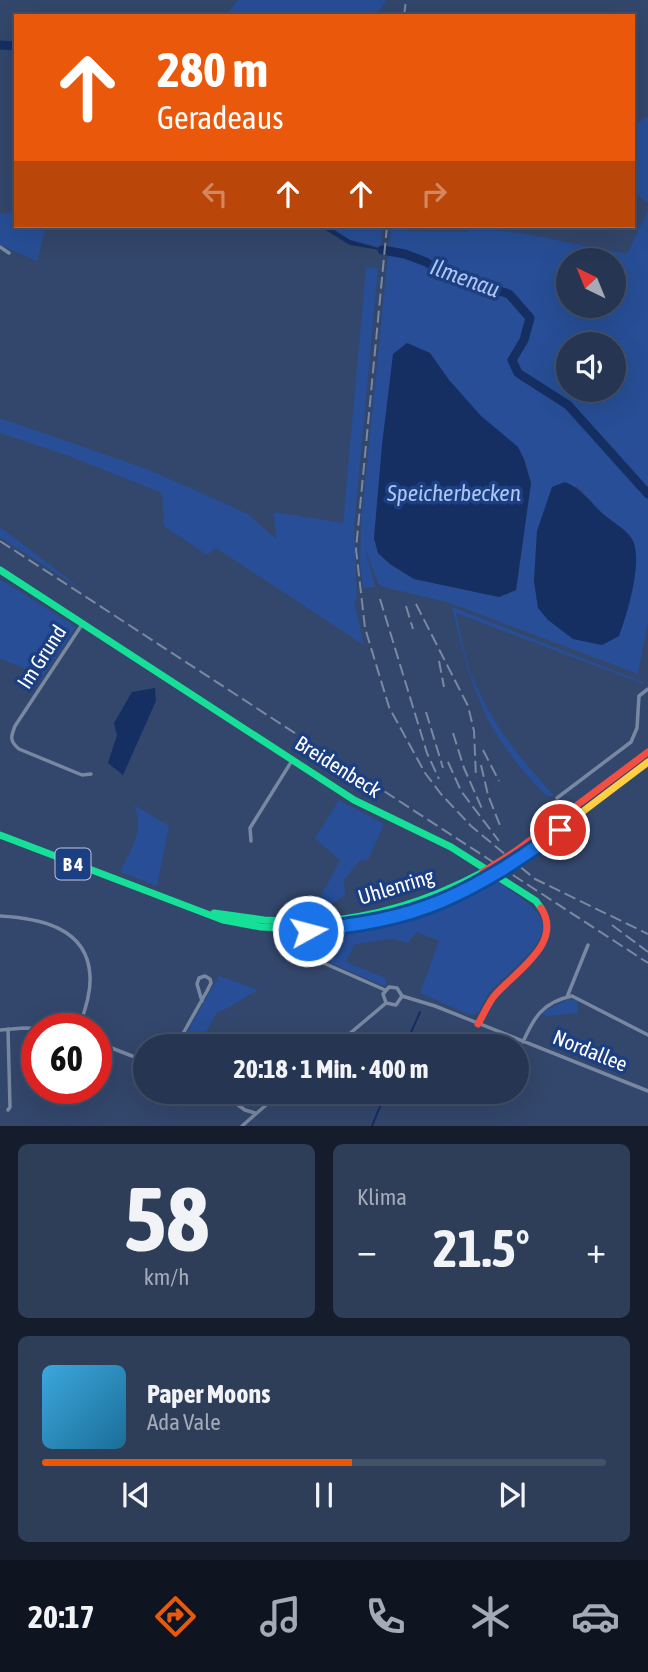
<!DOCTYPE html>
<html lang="de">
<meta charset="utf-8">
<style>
:root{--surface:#263551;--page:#2e3d58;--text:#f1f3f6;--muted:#a4abb7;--line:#425068;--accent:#ea580c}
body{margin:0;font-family:"Asap Condensed",sans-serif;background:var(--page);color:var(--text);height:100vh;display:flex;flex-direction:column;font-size:26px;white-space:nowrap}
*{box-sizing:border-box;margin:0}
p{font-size:23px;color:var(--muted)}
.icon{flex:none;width:38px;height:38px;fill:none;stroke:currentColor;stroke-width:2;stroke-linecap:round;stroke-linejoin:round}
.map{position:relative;height:1126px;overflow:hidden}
.details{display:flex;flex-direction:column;gap:18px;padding:18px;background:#151d2d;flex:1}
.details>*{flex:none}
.guide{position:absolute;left:14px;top:14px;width:621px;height:214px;border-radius:0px;box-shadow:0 7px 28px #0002,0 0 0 2px var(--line);background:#ea580c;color:#fff;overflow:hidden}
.needle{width:46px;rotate:317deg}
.controls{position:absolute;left:556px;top:248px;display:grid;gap:14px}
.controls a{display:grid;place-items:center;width:70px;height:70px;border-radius:50%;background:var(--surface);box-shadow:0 7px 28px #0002,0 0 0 2px var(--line);font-size:35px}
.speed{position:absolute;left:21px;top:1013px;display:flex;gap:14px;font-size:35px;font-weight:700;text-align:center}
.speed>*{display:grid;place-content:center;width:91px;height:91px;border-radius:50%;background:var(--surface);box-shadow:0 7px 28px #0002,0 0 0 2px var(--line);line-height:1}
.speed .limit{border:10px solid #d22;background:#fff;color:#111}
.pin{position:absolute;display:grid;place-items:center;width:60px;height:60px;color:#fff;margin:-30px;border:4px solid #fff;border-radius:50%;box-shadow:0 2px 7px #0007}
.me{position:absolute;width:77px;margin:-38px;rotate:83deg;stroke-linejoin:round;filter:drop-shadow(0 0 5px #0008)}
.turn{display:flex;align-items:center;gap:24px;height:147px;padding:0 28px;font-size:32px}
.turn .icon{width:91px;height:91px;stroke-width:2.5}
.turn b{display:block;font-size:49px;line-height:60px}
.lanes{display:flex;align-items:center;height:66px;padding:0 28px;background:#0003;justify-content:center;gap:35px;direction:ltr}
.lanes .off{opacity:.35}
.big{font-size:52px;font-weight:700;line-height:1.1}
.details .card{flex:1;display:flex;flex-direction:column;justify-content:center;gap:10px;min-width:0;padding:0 24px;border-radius:10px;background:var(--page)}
.details .dial{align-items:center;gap:0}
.dial b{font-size:91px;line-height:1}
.song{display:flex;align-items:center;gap:21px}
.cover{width:84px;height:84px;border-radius:10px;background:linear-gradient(135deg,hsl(200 70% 55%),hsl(200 70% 35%))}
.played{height:7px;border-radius:4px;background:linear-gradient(90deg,var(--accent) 55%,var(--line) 55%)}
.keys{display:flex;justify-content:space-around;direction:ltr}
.heat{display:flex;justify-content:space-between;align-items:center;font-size:38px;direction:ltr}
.details .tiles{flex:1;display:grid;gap:18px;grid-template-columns:1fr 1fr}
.card:last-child{grid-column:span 2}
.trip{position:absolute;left:133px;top:1034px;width:396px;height:70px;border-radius:35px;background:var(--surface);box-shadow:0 7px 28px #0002,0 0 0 2px var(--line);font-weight:700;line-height:70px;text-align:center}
.menu{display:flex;height:112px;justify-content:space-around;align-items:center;background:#0f1520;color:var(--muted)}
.menu .icon{width:49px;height:49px}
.menu .on{color:var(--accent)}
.menu b{font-size:32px;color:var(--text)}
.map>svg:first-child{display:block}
.green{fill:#274e96;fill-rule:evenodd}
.water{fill:#152f63}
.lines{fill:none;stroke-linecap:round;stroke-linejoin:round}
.stream{stroke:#152f63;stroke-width:2}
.river{stroke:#152f63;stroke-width:9}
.street{stroke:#7988a2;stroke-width:3.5}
.fast{stroke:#16e098;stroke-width:7}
.slow{stroke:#ffcf43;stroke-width:7}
.jam{stroke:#f24e42;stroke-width:7}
.rail{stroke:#7a88a2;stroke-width:2;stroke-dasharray:12 5;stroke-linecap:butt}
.fast-bridge{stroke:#16e098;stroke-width:7}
.jam-bridge{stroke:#f24e42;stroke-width:7}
.route-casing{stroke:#114b97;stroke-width:18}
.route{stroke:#1a73e8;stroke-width:12}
.labels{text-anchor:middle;stroke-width:7;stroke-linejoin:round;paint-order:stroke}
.shield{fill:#1c3f83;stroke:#bbc5da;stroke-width:2}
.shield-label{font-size:19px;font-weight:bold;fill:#fff}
.street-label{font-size:21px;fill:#fff;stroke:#1c3f83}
.water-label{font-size:23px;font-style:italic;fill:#adc6f2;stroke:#1c3f83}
</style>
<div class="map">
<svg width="648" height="1126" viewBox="0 0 648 1126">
<rect width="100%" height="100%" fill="#33476c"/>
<path class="green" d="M238,0H387L374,16H225Z
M648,116V204L634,191V126Z
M16,187V226H46L37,261L0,245V214L13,212Z
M648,210V621L638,674L447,602L383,587L378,583L365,548L375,587L363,588L360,564L361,523L388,255L401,257V249L389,246L391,226H408L407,231L468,232L469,227L521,233L627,254ZM569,261H614V306H569ZM407,343L430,353L449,380L481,416L518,447L524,459L531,483L516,590L500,597L414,579L390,564L378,553L374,538ZM569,345H614V390H569ZM577,486L601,513L631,537L538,608L534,581L537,532Z
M328,226H382L381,247L350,240Z
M366,268H378L354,528L357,600L354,601L364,645L216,548L207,555L164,526L162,493L69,456L0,433V418L144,468L195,490L248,514L276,539L274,512L343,523Z
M0,527L88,594L0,537Z
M0,579L76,627L41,679L22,667L0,659Z
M452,607L643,682L644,684L456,613C461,635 465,660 474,681C493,725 522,762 555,796H547L541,791C528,776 514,761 503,744C474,703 464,655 452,607Z
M339,800L384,824L368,860L359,861L344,880L345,895L319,913L313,909L340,861L315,838Z
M134,805L169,826L157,886L120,872C131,848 145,832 134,805Z
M499,882C512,892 532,903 540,917C556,941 502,976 489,993C485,999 482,1006 479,1012L470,1015L420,993L439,941L417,932L411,938L409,943L392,939L355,944L346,962L385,978L387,984L382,985L328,962L319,954L318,945C329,928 354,933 372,929C417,919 458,901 499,882Z
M219,976L259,990C244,996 233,1008 217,1012L199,1046H179Z
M569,999L577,1001L578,1013L547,1016L540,1013Z"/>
<path class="water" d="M319,226H328L350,240L392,252L350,245Z
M407,343L430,353L449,380L481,416L518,447L524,459L531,483L516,590L499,597L414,579L390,564L378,553L374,538L382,445L393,354Z
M565,482C580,488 588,499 599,510C608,520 626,528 632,539C644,559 627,615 619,636L602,645L573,639L548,620L538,608L534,581L537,531L552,487Z
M155,688L156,701L123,775L108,763L117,735L114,723L132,692Z"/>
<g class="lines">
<path class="stream" d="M405,1046L420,1012
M372,1126L386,1092"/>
<path class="river" d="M0,45L16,46
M382,250L405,254L426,262L447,275L509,294L530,318L524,340L512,360L518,373L568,405L648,494"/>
<path class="street" d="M0,247L9,253
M83,623L15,726C11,736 9,741 19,749L82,775L91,774
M557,798L631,742L637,728L639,696L648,689
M251,841L250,828L293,759
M0,916C38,918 88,927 90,976C91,994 84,1012 79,1029
M319,961L385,990
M402,996L435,1006L648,1091
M567,997L588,945
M386,1003L383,994L389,987L397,988L402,996
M386,1003L396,1005L402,996
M0,1030L24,1028L52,1029
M96,1042L145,1061
M523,1042C534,1017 543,1002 572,996L648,1035
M176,1046L207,991L211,983L210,979L205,976L199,978L197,984L202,1001
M335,1046L386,1003
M220,1092L245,1110L255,1113
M8,1110L10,1107L8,1029
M242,1126L281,1092"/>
<path class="fast" d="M0,570L354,800L451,847L536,901L541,908
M0,835L223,920L261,927L307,929
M214,913L264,920L314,922
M314,922C375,918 429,901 483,872
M306,928L316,956
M307,929C373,925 433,909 491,877
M285,931C299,938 306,953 319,961"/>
<path class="slow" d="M524,856L648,762
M316,956L317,940L330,931"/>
<path class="jam" d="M516,851L648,752
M478,1024C484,1014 488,1003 495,995C515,972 564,943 541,908"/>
<path class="rail" d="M404,16L406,0
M387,226L356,549L365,628L389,707L425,773L441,794L471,826L535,879L648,934
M0,541L648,963
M380,599L427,753L439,779
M416,604L468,706L474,731L476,778
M406,606L413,629
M439,661L444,687
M426,712L443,768
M453,733L464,768L483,811
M483,750L499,781
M448,762L461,791L499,841
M481,765L488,795L501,828
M612,925L648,952"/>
<path class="fast-bridge" d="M491,877L524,856"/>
<path class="jam-bridge" d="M483,872L516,851"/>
</g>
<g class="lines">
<g class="route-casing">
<path id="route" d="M308,931L307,929C415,924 474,892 560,830"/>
</g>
<use href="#route" class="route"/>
</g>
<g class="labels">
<rect class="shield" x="55.5" y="848.5" width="35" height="31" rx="5"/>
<g class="shield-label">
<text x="73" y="871">B 4</text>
</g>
<g class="street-label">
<text transform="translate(42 657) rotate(-57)" y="7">Im Grund</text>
<text transform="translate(338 767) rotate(32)" y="7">Breidenbeck</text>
<text transform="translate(396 887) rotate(-17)" y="7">Uhlenring</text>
<text transform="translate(590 1051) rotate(22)" y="7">Nordallee</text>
</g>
<g class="water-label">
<text transform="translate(465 278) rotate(20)" y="8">Ilmenau</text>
<text x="454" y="501">Speicherbecken</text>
</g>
</g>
</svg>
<div class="controls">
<a><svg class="needle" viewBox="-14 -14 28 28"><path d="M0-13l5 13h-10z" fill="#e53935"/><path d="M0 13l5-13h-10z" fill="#a4abb7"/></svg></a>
<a><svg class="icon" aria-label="sound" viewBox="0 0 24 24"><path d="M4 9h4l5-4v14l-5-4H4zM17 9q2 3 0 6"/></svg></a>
</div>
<div class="speed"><div class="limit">60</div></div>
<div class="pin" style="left:560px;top:830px;background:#d93025"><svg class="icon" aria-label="arrive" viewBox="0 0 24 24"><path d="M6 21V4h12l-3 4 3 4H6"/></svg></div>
<svg class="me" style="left:308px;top:931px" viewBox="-20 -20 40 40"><circle r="17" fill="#1a73e8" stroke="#fff" stroke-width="3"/><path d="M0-11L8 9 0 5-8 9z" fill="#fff"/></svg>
<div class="trip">20:18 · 1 Min. · 400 m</div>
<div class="guide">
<div class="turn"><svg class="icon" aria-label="ahead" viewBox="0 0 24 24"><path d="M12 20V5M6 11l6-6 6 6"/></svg><div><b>280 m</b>Geradeaus</div></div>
<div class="lanes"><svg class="icon off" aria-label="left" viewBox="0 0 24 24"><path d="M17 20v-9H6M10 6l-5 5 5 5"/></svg><svg class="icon" aria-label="ahead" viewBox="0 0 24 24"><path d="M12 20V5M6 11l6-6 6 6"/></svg><svg class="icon" aria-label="ahead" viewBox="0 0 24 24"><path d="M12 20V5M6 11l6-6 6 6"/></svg><svg class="icon off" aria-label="right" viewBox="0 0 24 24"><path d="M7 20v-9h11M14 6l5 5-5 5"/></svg></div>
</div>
</div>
<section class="details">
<div class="tiles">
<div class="card dial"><b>58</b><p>km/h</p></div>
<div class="card"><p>Klima</p>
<div class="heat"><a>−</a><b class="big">21.5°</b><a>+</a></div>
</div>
<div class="card">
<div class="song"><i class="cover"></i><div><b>Paper Moons</b><p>Ada Vale</p></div></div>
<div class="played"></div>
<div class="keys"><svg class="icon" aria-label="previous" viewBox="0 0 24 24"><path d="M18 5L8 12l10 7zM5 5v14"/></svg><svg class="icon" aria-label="pause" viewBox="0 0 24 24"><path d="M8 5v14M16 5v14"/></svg><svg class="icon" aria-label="next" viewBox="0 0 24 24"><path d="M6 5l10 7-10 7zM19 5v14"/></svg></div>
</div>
</div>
</section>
<nav class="menu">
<b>20:17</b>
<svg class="icon on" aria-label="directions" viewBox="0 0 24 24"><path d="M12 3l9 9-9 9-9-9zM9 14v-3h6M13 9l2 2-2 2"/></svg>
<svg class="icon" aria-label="music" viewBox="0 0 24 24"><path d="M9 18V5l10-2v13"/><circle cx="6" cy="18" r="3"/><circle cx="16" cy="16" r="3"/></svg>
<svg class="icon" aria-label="phone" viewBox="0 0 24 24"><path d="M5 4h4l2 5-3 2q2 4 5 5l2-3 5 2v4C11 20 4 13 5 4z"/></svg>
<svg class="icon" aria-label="climate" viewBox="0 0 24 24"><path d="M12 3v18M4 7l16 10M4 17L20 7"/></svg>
<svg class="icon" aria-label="car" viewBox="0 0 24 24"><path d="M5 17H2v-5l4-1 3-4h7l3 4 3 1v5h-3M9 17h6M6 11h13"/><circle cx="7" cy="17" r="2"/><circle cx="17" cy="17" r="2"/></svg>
</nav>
